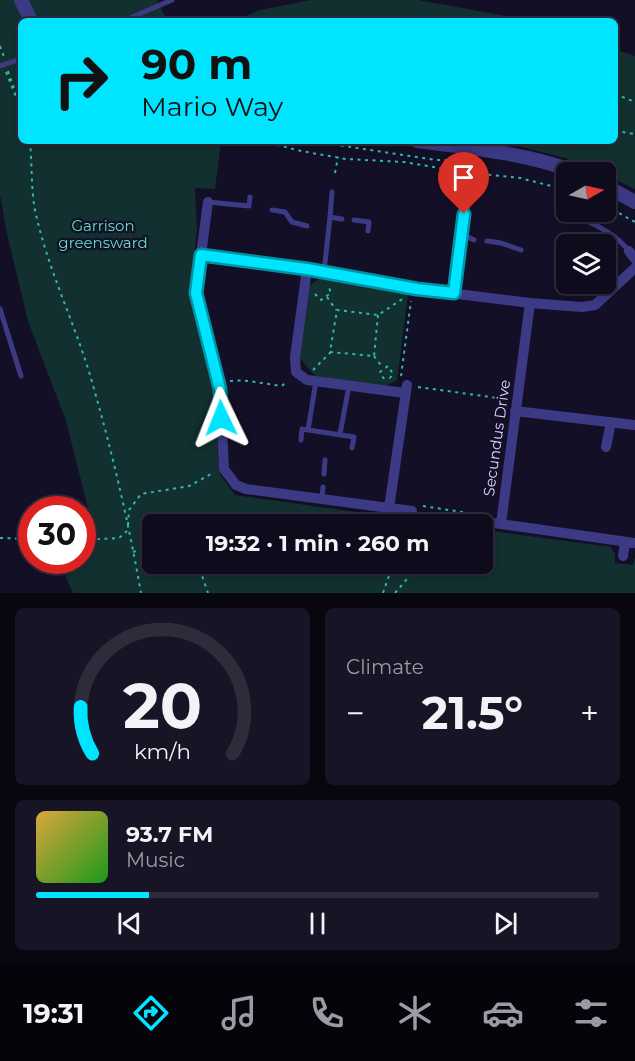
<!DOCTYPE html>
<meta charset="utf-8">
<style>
:root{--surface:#0e0b1c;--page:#171425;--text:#f1f3f6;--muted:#9b9ba3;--line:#2e2b3b;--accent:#00e5ff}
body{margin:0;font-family:Montserrat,sans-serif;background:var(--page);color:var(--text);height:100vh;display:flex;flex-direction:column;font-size:22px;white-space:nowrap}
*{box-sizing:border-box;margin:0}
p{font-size:20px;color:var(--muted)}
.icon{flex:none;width:33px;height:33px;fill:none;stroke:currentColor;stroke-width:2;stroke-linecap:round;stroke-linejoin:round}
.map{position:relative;height:593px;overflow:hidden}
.panel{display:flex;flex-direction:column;gap:15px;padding:15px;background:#08060f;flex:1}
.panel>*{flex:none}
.top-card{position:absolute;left:18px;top:18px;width:600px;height:126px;border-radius:9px;box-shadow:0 3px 9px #0003,0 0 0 2px var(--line);background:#00e5ff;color:#111;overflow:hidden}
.needle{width:39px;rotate:81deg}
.controls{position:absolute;left:556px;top:162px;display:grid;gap:12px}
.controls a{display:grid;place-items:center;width:60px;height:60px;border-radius:9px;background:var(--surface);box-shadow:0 3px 9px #0003,0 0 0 2px var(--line);font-size:30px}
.speed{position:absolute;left:18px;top:496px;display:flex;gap:12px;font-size:30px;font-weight:700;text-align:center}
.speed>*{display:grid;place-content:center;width:78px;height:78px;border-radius:50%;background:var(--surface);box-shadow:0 3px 9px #0003,0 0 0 2px var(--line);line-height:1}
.speed .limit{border:9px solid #d22;background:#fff;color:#111}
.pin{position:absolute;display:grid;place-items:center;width:51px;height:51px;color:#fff;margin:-62px -26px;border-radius:50% 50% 50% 0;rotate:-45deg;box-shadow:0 0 6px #0007}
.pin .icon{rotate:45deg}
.me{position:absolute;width:66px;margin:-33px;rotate:358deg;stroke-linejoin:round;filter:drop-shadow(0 0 4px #0008)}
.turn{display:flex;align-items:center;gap:21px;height:126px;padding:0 24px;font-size:27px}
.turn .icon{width:78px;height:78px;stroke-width:2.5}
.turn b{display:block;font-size:42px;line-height:51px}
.big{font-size:45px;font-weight:700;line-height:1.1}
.panel .card{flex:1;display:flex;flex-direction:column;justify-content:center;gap:9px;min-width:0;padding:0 21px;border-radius:9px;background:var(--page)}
.panel .dial{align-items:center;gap:0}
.dial svg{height:156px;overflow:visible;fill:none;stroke:var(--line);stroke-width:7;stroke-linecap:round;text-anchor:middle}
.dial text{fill:var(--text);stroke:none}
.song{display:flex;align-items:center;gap:18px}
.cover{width:72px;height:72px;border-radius:9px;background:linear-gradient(135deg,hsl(40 70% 55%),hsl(120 70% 35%))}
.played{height:6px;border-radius:3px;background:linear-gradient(90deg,var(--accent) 20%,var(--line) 20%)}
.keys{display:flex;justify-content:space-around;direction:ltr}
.heat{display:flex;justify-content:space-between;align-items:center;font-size:33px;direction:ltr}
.panel .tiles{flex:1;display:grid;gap:15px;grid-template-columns:1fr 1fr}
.card:last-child{grid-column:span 2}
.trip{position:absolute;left:142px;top:514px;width:351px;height:60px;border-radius:9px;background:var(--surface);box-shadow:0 3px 9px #0003,0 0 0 2px var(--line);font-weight:700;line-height:60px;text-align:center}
.tab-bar{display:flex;height:96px;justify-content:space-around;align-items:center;background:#06040b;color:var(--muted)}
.tab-bar .icon{width:42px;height:42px}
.tab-bar .current{color:var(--accent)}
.tab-bar b{font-size:27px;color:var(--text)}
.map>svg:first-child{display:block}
.green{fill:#12302f}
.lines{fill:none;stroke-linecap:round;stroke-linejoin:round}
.path{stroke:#2fb8b0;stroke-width:2;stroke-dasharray:3 4.5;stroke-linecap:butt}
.service{stroke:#3d3a85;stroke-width:5}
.minor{stroke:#3d3a85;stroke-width:10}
.tertiary{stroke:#3d3a85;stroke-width:14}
.service-bridge{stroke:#3d3a85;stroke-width:5}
.route-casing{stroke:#0095a6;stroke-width:15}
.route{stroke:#00e5ff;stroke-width:10}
.labels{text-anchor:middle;stroke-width:4.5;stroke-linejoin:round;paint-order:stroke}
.park-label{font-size:15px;fill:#5fe0c0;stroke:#130f26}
.street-label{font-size:15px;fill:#d9d4ff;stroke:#130f26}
</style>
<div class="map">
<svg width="635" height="593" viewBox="0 0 635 593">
<rect width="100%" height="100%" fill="#130f26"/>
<path class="green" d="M0,0H157L167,21H21V141H221L215,189L195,188L197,228L191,290L203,347L215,389L218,460L221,476L235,495L449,525H153V564H483V530L611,547L615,554V563L633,565L635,557V593H73L59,561H82L83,512H89L66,421L28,321L7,234L0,195Z
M311,0H418L534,21H235L260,10Z
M615,49L635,56V189L606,175V172H601L565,158L498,141H615Z
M324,275L403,285L408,295L397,380L386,386L316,377L298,356L308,287Z"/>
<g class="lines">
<path class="path" d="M0,46L4,57
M8,71L21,108
M6,72L16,97
M615,94L635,102
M615,131L635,134
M30,141C32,162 31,190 35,210C47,267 73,319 90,375C111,447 128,519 141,593
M262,141L301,151L346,159L404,162L458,171
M311,141L436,160H447L448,157
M335,173L338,157
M481,174L520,178L567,190
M606,206L635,222
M315,294L321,300L331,293L328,285
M327,297L336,310
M378,315L374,356L330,352L337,310L378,315L404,298
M374,356L383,368
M313,370L330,353
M401,376L411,301
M384,379L380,372L388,366L393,374L390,378L391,380
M230,381C247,379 264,384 282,386L287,381
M418,387L505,399
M423,506L468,513
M128,525L129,510L141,494L189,486L213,473
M0,538L32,539
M82,540L119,538L127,531
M133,552L146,548H153
M195,564L199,567L208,593
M383,593L393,564
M395,593L420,564"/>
<path class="service" d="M123,21L172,0
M208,202L249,206L250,197
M272,210L285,212L292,222L307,226
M574,215C595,225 614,232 629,251
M330,217L332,192
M354,220L369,222L368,231
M462,234L474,240
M487,241L501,243L521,250
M324,272L330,217L342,219
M0,309L21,376
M308,430L316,381
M340,434L349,386
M301,440L302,429L354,437L352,448
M324,474L325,460
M322,499L323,487"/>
<path class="minor" d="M208,202L196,293L220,389L224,469L236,485L246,489L412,511
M629,251L635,259
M201,255L307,269L417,289L530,303L582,307L595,305L635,268
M307,269L295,357L296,372L307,380L405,393
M454,293L473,147
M530,303L501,524L635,543
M515,411L634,425
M606,447L611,422
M389,508L407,385
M476,521L501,524
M623,556L625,542"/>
<path class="tertiary" d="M21,0L31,21
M417,141C471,148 525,153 576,172
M606,186L635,202"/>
<path class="service-bridge" d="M0,66L21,59"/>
</g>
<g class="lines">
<g class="route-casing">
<path id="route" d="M221,418L220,389L196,293L201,255L307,269L417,289L454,293L464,214"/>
</g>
<use href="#route" class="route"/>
</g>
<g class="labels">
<g class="park-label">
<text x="103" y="231">Garrison<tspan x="103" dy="17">greensward</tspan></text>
</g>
<g class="street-label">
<text transform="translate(497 438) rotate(-82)" y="5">Secundus Drive</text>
</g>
</g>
</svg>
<div class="controls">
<a><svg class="needle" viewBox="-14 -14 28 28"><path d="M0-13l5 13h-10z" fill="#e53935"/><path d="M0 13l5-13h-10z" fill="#9b9ba3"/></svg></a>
<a><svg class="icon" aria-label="layers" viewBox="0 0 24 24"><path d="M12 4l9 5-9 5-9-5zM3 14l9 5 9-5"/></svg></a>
</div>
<div class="speed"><div class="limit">30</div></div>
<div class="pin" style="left:464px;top:214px;background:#d93025"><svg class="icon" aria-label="arrive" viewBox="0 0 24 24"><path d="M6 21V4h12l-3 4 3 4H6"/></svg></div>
<svg class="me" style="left:221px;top:418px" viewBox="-20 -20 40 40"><path d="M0-17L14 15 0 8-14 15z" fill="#00e5ff" stroke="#fff" stroke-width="4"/></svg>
<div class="trip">19:32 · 1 min · 260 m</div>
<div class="top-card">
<div class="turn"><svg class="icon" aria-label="right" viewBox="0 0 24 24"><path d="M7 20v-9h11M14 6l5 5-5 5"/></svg><div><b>90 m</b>Mario Way</div></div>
</div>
</div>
<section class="panel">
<div class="tiles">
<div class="card dial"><svg viewBox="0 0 100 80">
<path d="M14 69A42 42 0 1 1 86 69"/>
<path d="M14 69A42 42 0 0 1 8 45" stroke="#00e5ff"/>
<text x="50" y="56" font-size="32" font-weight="700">20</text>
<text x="50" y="72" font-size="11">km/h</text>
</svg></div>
<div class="card"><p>Climate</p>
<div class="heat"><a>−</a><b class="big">21.5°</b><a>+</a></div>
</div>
<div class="card">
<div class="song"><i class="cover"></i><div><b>93.7 FM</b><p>Music</p></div></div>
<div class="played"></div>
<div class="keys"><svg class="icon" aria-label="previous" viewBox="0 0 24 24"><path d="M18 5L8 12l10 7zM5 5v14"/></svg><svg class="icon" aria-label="pause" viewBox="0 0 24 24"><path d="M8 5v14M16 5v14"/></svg><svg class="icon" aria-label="next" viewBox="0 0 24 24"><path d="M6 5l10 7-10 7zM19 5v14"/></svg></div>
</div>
</div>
</section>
<nav class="tab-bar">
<b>19:31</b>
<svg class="icon current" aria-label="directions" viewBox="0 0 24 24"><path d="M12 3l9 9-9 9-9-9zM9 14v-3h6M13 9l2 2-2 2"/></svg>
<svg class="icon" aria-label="music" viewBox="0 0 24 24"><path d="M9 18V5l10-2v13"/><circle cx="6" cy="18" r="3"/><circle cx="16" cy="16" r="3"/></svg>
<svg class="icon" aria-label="phone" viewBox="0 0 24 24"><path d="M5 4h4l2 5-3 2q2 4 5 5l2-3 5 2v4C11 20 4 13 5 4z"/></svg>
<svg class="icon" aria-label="climate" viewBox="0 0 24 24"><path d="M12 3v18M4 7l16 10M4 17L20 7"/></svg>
<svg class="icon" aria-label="car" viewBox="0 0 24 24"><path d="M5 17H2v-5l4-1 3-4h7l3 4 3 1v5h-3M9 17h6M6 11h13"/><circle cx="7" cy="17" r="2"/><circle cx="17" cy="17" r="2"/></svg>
<svg class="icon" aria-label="filters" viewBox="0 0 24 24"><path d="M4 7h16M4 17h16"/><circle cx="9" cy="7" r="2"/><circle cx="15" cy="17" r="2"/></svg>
</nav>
